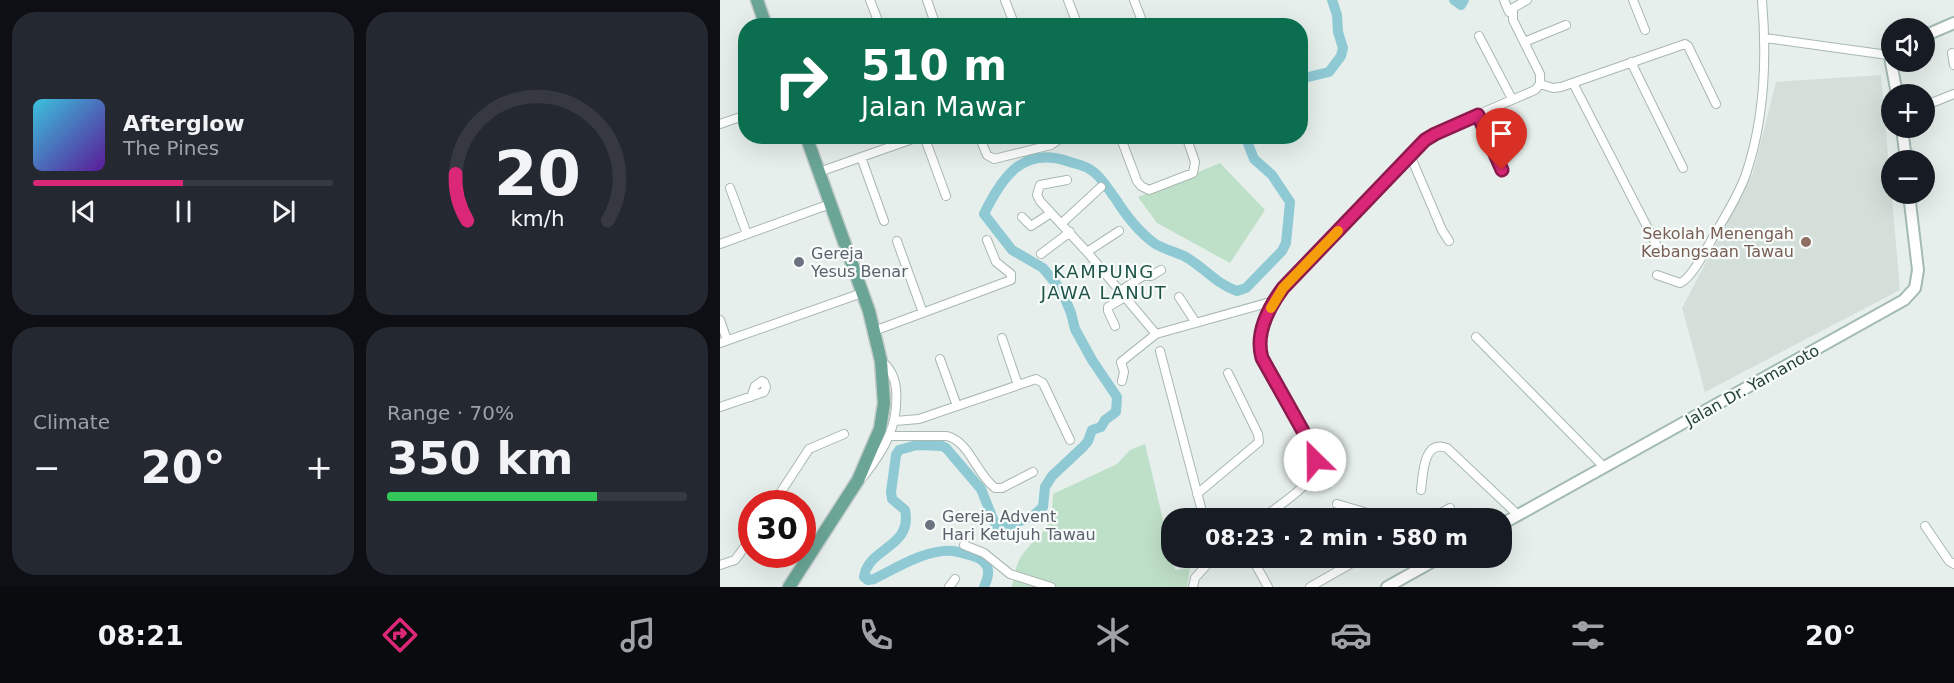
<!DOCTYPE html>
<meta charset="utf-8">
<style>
:root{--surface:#171b24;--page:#242831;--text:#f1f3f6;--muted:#9ea1a6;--line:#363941;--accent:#db2777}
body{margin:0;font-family:"DejaVu Sans",sans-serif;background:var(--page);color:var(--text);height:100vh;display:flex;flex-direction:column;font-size:22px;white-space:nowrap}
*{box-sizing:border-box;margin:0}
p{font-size:20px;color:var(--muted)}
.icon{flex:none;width:33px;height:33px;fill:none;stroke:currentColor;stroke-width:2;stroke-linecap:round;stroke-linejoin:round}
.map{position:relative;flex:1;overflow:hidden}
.sheet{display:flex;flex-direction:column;gap:12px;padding:12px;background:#0d0f14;width:720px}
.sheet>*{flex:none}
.hud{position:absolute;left:18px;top:18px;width:570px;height:126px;border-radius:24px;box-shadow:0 6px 24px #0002;background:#0b6e4f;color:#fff;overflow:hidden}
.controls{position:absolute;left:1161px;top:18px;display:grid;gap:12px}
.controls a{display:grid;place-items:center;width:54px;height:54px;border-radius:50%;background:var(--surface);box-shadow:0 6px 24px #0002;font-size:30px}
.speed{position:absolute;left:18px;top:490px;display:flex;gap:12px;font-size:30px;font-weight:700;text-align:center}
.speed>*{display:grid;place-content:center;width:78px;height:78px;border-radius:50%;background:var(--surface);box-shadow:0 6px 24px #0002;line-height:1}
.speed .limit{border:9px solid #d22;background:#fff;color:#111}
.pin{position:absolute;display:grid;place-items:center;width:51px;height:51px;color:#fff;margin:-62px -26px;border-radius:50% 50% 50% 0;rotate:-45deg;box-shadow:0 0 6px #0007}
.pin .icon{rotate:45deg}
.me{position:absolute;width:66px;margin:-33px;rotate:337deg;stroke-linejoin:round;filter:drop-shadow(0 0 4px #0008)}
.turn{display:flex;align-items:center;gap:21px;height:126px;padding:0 24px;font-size:27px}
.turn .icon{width:78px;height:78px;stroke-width:2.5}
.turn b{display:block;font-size:42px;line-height:51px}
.big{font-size:45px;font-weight:700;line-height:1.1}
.sheet .widget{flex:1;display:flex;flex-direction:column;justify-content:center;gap:9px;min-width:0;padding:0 21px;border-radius:24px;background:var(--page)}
.sheet .dial{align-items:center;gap:0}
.dial svg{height:156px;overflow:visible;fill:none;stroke:var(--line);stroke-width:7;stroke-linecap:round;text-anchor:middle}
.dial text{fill:var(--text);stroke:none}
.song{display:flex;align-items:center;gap:18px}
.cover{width:72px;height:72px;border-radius:9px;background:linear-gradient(135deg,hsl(190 70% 55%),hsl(270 70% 35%))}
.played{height:6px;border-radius:3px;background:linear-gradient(90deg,var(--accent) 50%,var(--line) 50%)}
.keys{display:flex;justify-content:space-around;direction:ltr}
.heat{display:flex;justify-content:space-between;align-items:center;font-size:33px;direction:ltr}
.charge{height:9px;border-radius:4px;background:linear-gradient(90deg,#34c759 70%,var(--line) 0)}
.sheet .tiles{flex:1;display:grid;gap:12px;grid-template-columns:repeat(2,1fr)}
.trip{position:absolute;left:441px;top:508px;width:351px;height:60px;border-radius:24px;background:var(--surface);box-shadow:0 6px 24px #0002;font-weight:700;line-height:60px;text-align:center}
.dock{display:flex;height:96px;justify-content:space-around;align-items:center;background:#090b0e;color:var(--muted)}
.dock .icon{width:42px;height:42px}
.dock .selected{color:var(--accent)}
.dock b{font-size:27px;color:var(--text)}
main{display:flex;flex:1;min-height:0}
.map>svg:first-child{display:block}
.built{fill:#d4dfda}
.green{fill:#bfe0c8}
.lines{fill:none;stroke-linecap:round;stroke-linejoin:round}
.river{stroke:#8ec9d4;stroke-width:10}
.street-casing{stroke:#a8b8b2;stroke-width:10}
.secondary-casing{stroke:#a4bbb3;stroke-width:14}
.primary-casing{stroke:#c2cac8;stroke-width:15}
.street{stroke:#fff;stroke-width:8}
.secondary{stroke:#fff;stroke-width:10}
.primary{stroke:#6aa596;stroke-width:12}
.route-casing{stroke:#8e194d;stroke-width:15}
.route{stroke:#db2777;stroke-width:10}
.slow{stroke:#f59e0b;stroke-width:10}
.education-dot{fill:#8d6e63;stroke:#f7fbf9;stroke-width:2}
.worship-dot{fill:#6b7280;stroke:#f7fbf9;stroke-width:2}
.labels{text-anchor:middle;stroke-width:4.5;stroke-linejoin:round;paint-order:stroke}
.education-label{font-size:16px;fill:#785e54;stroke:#f7fbf9;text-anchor:end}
.worship-label{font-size:16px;fill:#5b616d;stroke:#f7fbf9;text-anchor:start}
.street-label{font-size:16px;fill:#24423a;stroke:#f7fbf9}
.neighbourhood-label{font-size:18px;letter-spacing:1.5px;fill:#1f5548;stroke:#f7fbf9}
</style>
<main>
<section class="sheet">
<div class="tiles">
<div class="widget">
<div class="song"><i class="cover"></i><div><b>Afterglow</b><p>The Pines</p></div></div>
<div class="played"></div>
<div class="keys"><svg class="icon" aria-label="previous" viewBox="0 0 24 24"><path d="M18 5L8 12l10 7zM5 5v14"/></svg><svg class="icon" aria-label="pause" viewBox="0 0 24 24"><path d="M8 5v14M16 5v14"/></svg><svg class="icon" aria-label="next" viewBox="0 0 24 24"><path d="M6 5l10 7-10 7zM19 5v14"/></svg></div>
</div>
<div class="widget dial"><svg viewBox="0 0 100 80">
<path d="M14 69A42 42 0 1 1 86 69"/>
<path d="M14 69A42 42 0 0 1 8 45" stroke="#db2777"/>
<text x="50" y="56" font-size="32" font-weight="700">20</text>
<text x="50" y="72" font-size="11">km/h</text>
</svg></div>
<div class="widget"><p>Climate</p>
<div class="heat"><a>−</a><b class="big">20°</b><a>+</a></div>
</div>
<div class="widget"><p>Range · 70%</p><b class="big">350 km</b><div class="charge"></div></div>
</div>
</section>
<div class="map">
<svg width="1234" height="587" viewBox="0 0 1234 587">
<rect width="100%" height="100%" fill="#e6efeb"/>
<path class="built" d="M1161,75L1180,290L985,392L962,308L1033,173L1056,82Z"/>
<path class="green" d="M500,163L545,210L510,263L437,223L418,197Z
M425,444L455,570L470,568L467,587H292C294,577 296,563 302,555C323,528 332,533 333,494L397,464L410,450Z"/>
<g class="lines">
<path class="river" d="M734,0L741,5L744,0
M580,79L609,72L621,56L623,48L618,32L617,15L612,0
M264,587C270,574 271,563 256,557C249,555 240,552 233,551C206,549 178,567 154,579L148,580L144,577C148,547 193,548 185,510L172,499L171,492L176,455L179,450L197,445L222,446L226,448L261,489L277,529L279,530L314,515L323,507L325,487L332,476L363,447L368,441L372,430L381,427L385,420L396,412L397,397L372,360L355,329L351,313L342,291L323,268L292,250L264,214C282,177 303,145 350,162C356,164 366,166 371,170C381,176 388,189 395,198C405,214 419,232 434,243C442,249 454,251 464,256C483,266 496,284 517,291L526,288L562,251L566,243L570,202L552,175L534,159L525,136"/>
<g class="street-casing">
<path id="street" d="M150,0L160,26
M207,0L216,26
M285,0L295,26
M348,0L358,26
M414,0L424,26
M784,0L789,12L792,13
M913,0L925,30
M759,36L792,99
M1045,38L1168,55
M804,42L846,25
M1232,53L1234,65
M911,62L963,168
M853,83L938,248
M820,84L833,88L841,87L965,44L968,46L996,104
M1204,106L1234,94
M758,115L782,170
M0,124L26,115
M204,136L226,196
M259,136L267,155L274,159L331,145L338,140L337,136
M400,136L417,181L421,186L429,190L473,173L475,162L466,136
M690,155L722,230L729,241
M141,157L164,221
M99,172L201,136
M347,180L320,185L317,195L320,201L367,252L436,334
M10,188L27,234
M302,217L311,226L331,213
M342,223L381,187
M177,241L203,313
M0,244L110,204
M367,252L399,231
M321,254L350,232
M937,275L960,283C971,279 986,250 992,239C1004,218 1018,197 1026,174C1045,118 1047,58 1042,0
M400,291L423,276H431L441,270
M459,297L476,323
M0,320L7,340
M395,326L388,311V307L405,297
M154,331L291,280V274L276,262L267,240
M756,337L884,467
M282,338L298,385
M0,343L142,293
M440,351L484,519
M220,359L237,406
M402,381L404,372L401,362L436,334L554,301
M0,407L44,392L46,387L44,382L42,381L35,386L31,397
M175,421L199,419L316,379L323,383L350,440
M170,436H227C250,442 256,474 275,488H282L313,472
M143,477C165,449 179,425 176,389C175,378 170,367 161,361
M701,490C703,475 703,439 727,448L798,515
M477,494L539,442L538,434L508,373
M53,504L89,449L124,434
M617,504L668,519
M542,519C556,507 586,489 593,473C602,453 553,379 542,358L540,342L554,301L579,272L705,140L715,133L815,90L820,84V74L793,20V8L807,0
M710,519L730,508
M1205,526L1229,561L1234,564
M244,545L264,553L290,574L331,587
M532,558L548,587
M0,565L15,560L32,537
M229,587L235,579
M473,587L475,578L493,558
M590,587L641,558"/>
</g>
<g class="secondary-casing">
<path id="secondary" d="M1204,36L1234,23
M1172,46L1168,48L1167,52L1172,57
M1170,57L1177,94
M1182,128L1186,160
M782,524L1184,300L1195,288L1198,270L1189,194
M667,587L719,558"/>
</g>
<g class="primary-casing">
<path id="primary" d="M37,0L46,26
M69,587L138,480L160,429L164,403L161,361L149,311L86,136"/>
</g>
<use href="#street" class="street"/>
<use href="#secondary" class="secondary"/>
<use href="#primary" class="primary"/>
</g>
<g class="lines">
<g class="route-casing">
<path id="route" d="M595,460L588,440L542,358C535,334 549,307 563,288L705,140L715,134L758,115L782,170"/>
</g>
<use href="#route" class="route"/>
<path class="slow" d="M551,308L563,288L618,231"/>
</g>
<circle class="education-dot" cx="1086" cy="242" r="6"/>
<g class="worship-dot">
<circle cx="79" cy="262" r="6"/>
<circle cx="210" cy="525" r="6"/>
</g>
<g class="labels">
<g class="education-label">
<text x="1074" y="239">Sekolah Menengah<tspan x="1074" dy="18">Kebangsaan Tawau</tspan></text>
</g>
<g class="worship-label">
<text x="91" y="259">Gereja<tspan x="91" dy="18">Yesus Benar</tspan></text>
<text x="222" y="522">Gereja Advent<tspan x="222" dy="18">Hari Ketujuh Tawau</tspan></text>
</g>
<g class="street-label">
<text transform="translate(1032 385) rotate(-29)" y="6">Jalan Dr. Yamanoto</text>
</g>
<g class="neighbourhood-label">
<text x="384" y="278">KAMPUNG<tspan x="384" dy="21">JAWA LANUT</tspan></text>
</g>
</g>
</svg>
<div class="controls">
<a><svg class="icon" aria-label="sound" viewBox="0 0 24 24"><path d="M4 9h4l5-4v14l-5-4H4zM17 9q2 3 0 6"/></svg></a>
<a>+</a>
<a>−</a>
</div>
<div class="speed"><div class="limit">30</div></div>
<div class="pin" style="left:782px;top:170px;background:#d93025"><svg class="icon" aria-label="arrive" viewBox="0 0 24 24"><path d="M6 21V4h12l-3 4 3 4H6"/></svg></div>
<svg class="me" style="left:595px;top:460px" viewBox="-20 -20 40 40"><circle r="19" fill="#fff"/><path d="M0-13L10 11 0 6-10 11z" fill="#db2777"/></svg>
<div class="trip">08:23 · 2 min · 580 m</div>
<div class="hud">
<div class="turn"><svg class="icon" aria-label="right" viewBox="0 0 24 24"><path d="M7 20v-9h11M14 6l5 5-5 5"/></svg><div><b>510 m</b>Jalan Mawar</div></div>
</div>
</div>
</main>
<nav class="dock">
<b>08:21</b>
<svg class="icon selected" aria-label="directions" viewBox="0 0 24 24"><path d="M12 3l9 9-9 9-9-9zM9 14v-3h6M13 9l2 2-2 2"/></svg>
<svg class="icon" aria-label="music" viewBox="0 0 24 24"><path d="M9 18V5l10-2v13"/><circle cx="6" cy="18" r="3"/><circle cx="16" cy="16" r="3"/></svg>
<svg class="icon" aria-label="phone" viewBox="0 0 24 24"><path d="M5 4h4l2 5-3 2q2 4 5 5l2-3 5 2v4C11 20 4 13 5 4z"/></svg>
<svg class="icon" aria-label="climate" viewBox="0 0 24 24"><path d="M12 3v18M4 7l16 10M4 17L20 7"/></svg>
<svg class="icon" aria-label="car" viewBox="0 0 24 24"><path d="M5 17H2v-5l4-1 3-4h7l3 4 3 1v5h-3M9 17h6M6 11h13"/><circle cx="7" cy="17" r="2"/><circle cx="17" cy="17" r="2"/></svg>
<svg class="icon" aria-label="filters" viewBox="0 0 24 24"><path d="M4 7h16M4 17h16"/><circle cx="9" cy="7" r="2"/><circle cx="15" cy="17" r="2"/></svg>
<b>20°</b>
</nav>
